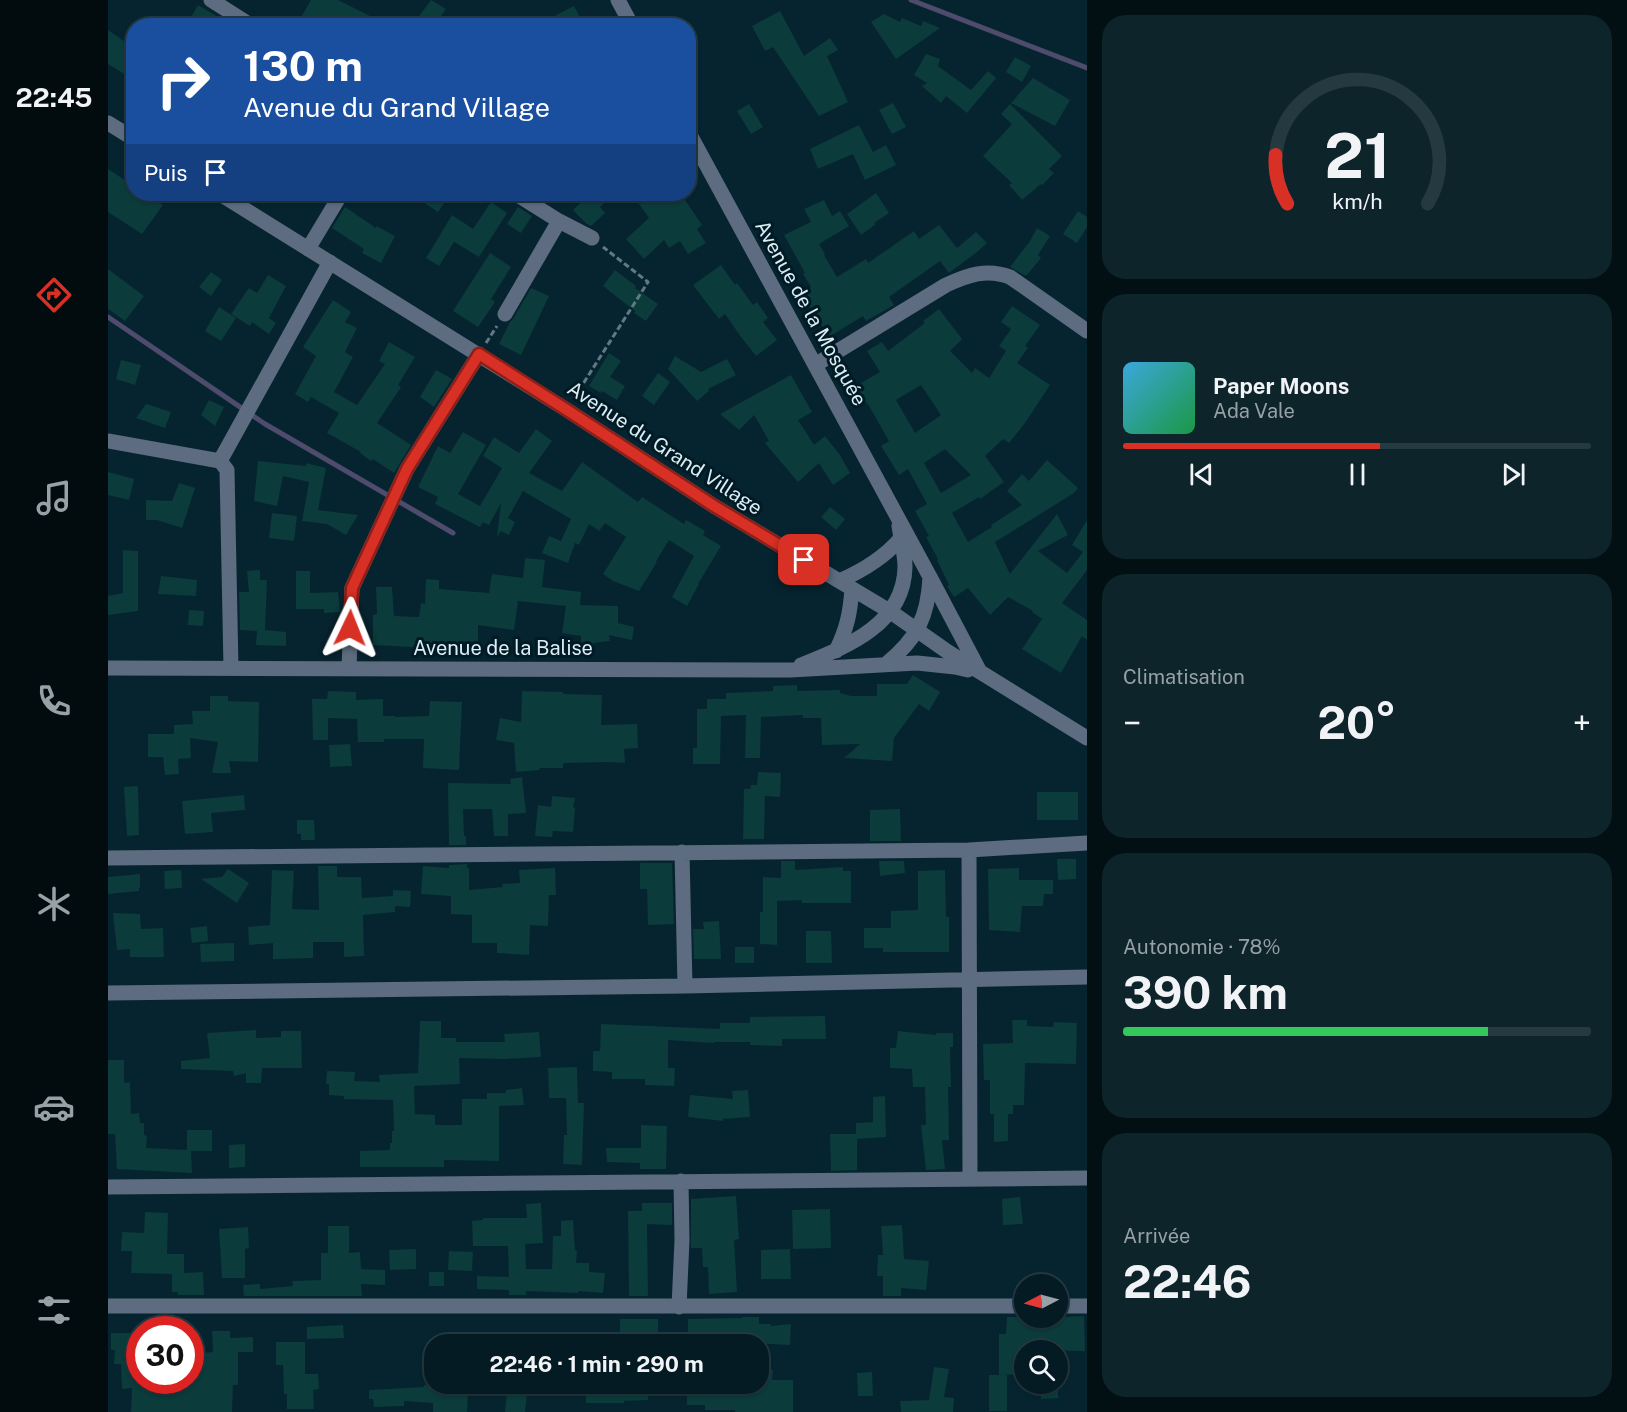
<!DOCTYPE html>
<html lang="fr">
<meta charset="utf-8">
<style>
:root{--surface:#041b23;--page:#0d242b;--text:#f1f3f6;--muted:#97a1a6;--line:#253941;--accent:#d93025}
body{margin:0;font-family:"Public Sans",sans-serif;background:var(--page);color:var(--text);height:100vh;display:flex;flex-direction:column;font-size:22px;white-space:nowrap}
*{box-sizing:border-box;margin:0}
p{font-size:20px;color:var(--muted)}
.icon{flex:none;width:33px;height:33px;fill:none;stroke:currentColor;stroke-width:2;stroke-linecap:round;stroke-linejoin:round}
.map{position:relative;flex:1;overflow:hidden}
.sheet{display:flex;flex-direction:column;gap:15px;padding:15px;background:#020f13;width:540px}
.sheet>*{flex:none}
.guide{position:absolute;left:18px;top:18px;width:570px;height:183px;border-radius:24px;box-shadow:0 2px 4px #0004,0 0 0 2px var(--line);background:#1a4fa0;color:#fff;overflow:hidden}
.needle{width:39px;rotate:264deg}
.fabs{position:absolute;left:906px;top:1274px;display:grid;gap:12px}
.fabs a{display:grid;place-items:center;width:54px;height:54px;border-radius:50%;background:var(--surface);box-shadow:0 2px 4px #0004,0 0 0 2px var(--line);font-size:30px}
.speed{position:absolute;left:18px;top:1316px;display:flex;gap:12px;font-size:30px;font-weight:700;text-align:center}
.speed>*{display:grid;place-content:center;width:78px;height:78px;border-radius:50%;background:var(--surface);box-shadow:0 2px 4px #0004,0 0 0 2px var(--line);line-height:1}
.speed .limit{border:9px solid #d22;background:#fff;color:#111}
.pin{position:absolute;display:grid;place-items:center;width:51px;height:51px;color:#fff;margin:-26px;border-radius:12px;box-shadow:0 3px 9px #0006}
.me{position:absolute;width:66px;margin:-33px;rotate:2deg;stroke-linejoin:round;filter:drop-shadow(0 0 4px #0008)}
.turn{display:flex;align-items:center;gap:21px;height:126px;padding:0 18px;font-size:27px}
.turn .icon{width:78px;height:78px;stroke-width:2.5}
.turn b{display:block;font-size:42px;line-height:51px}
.then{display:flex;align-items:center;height:57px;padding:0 18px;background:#0003;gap:12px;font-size:22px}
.big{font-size:45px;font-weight:700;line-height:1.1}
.sheet .widget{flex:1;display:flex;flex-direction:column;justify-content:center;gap:9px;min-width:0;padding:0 21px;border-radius:24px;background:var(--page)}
.sheet .dial{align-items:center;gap:0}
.dial svg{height:156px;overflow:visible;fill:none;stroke:var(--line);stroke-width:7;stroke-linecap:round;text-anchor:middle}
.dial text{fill:var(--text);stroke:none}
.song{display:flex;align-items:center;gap:18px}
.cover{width:72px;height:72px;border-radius:9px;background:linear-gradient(135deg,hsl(200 70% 55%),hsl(140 70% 35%))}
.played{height:6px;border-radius:3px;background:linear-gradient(90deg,var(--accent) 55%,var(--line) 55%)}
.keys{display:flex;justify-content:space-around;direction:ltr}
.heat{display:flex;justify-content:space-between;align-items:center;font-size:33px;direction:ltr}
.charge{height:9px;border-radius:4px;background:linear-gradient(90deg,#34c759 78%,var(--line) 0)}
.trip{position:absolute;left:316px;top:1334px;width:345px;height:60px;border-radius:24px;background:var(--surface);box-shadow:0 2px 4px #0004,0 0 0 2px var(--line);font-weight:700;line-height:60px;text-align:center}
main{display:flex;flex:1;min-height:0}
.dock{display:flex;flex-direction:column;width:108px;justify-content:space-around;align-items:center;background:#020b0e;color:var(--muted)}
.dock .icon{width:42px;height:42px}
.dock .selected{color:var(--accent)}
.dock b{font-size:27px;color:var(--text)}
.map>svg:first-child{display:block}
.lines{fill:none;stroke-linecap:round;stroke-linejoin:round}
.stream{stroke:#4f4b6d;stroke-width:5}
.building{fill:#0b3b3b;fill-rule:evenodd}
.path{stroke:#617983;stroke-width:3;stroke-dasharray:6 3;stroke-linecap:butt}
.minor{stroke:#5d6c80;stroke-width:15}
.route-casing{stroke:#8d1f18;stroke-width:15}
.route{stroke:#d93025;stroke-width:10}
.labels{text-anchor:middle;stroke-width:6;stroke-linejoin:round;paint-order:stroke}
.street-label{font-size:20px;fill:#dcedf4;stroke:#001b25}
</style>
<main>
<nav class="dock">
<b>22:45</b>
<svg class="icon selected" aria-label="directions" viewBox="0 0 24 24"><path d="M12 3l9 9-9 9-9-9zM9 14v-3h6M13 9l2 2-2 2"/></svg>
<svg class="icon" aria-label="music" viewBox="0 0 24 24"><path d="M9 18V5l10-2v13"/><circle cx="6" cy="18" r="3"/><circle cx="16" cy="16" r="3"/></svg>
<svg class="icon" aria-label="phone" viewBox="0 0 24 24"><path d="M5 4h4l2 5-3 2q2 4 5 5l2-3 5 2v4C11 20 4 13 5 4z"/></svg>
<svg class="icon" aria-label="climate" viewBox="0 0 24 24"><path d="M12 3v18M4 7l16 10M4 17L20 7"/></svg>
<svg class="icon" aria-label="car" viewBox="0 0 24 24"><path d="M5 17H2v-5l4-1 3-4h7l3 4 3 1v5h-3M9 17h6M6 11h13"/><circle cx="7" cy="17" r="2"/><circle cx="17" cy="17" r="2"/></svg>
<svg class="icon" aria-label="filters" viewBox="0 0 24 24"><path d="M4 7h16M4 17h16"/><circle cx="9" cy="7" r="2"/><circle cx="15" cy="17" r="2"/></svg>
</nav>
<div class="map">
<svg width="979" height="1412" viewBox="0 0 979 1412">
<rect width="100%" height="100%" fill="#06242f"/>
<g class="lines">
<path class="stream" d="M803,0L979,68
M0,317L157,424L345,533"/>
</g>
<path class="building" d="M203,0H230L262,16L257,26H188Z
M323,0L338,9L326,26H304Z
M90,5L125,26H78Z
M466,6L477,26H427Z
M672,11L696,56L722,38L730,50L719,56L740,102L711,116L665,47L657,51L644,26Z
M776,14L792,22L794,18L813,26L815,21L832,28L788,59L763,22Z
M0,30L26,48V80L0,64Z
M818,54L832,59L830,66L863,90L880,71L888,78L859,113L838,96L833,103L814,86L819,83L806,75Z
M907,57L923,66L914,82L898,72Z
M925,78L962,100L947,126L903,103Z
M785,103L798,127L784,134L771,110Z
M641,104L655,127L643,134L629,111Z
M902,104L954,156L941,169L946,173L934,185L933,184L914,200L901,185L904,183L875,156L904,124L893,114Z
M751,125L765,152L778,145L788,165L757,180L745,154L710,169L702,149Z
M0,169L26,186V194H38L55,205L34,234L0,212Z
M768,193L781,213L766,223L768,224L753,235L739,214Z
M303,194H342L330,212Z
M482,194H505L492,207L497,213L483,226L479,224L465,210Z
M524,194H573L594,225L589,229L598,243L580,254L572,241L561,248L556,240L536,259L518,239L541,218Z
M716,200L724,216L732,211L741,226L711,244L717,254L716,255L729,277L758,259L760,263L806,231L811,239L831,225L849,248L868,232L879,243L869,252L841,273L832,261L781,297L786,305L758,321L755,316L721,337L693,293L703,287L695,274L697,273L676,235L703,222L696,209Z
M383,202L399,213L371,257L346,242L331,266L318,258L344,215L365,229Z
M237,207L268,228V226L287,236L273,263L254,253L256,249L224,228Z
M410,207L424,216L413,233L399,224Z
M970,211L979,217V227L969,243L955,234Z
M929,228L942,236L930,255L933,258L918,276L902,267L922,241Z
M382,253L403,267L383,299L387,302L370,327L345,311Z
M613,265L627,285L629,283L645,305L649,302L660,318L655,322L669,340L648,356L633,337L617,314L611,319L585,285Z
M0,269L36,296L17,321L0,309Z
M507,270L528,286L527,288L550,304L538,321L526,313L527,311L495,286Z
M103,272L114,280L103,296L91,287Z
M160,275L178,286L161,318L168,323L161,334L144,322L142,326L123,314L141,288L149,293Z
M423,288L441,296L413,355L391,344L402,322L405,319Z
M225,300L243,312L237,322L249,328L237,352L245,357L226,392L249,405L277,364L271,361L281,342L307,357L290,385L293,387L269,423L303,445L286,473L265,459L263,461L252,453L253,452L219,433L231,413L203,397L200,402L187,394L208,356L195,347Z
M904,306L932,325L917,346L920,348L909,363L942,385L917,423L901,443L895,439L877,456L896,482L872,499L871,497L844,513L860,542L884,527L883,525L914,505L899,491L914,474L921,481L939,460L970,488L966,493L887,542L902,574L949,514L960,535L930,551L959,573L975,552L964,545L979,520V570L954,603L979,620V640L974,636L953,673L914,649L934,619L924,612L925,611L900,597L882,615L860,588L846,597L839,586L841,585L829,560L830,559L818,537L821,536L807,511L819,504L800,469L791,475L773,446L781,441L761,406L755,399L751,402L743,389L772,372L759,351L774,342L780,351L817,323L815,321L831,309L854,339L842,351L864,373L867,368L881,378L898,351L891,346L903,329L893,322ZM813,385L833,415L807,433L788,400ZM837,449L863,475L833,493L816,463Z
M111,307L128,318L113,341L97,331Z
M501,353L513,361L502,377L517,386L509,400L494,391L493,393L481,386Z
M567,356L593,372L619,359L628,375L600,389L601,391L589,401L560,369Z
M13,360L33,365L27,385L8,379Z
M328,370L344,379L326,407L312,397Z
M550,373L562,382L546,405L534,396Z
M683,375L704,412L690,420L706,445L717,436L732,455L742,473L725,485L711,463L690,482L657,443L661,441L646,415L631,430L612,414Z
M101,400L116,407L107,426L93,415Z
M38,404L63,412L57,428L28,418Z
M428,429L444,441L421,473L454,491L474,462L530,502L534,497L576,524L578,520L597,531L595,535L613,546L590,584H591L579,606L564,597L586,556L561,540L548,561L549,562L531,591L505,581L495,574L518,537L497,523L491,531L481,524L471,545L467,543L460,563L434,553L441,536L453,541L463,519L415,491L400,518L407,522L401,535L393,531L389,537L393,503L381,525L375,522L372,527L327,504L330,497L310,487L330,446L342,453L355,432L378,445L350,494L372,506L394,468L375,456L386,437L411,453Z
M150,461L198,466V463L218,468L210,510L250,515L238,535L219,524L194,521L201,482L175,476L169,506L146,501Z
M0,472L26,479L21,500L0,495Z
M71,483L87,488L74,528L49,520H38V500L64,501Z
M722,507L737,519L728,530L713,517Z
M164,513L189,516L186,541L161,538Z
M15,550L30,551V611L0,615V596L15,593Z
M417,558L437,560L434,587L473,592L472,605L510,606V623L526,627L524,640L501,635L502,641L486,643V647L473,648V636L454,633L458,606L410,601L406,630L370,625V649H347V645L323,643L322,648L265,645V615L269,614L268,587H284L286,616L311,617L313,603L317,604L318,579L331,580V589L381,593L384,574L415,578Z
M152,570V580H159L157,630L178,632V646L148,645L149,631L132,630L131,592H141L139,571Z
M188,571H202V593L230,592L232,612L216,613V609H188Z
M53,576L89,580L88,596L50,594Z
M81,610L96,611L95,626L80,625Z
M805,675L832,692L821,711L811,704L786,738L784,761L736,758L752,744L714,745L713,718H695V715L653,717L652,758H637L638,715L613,716L612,764H585V748H589V709H599V699H618V693L665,691V686L689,685V691L732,690V693L743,696H769V684H799Z
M220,691L248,692V700L275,699V716H287V717L321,716L322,701L354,702L351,770L315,768L316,739H276V742H250L249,719L220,718V740H205L204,699H219Z
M414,691L455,692V694L494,695L493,725L529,724L530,748L516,749L517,763L502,762L455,763V768H431L432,770L408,772L406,743L388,740L392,718L413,722Z
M102,696H120V701L151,702L150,762L121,761L123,773H104L110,742L82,738L83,758L70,759L71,774L57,775L55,757H40V734H66V725L85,724L84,711H102Z
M242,744L244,766L222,767L221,745Z
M650,772L673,773L672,797L657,796L656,839H635L636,789H642L643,785H649Z
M414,777L418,813L400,814V836H386L384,809H355L356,836H358V845H341L340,783L403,784L402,779Z
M30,786L31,835L19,836L16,787Z
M929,792H970V820H929Z
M136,795L137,810L103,813L105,832L77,834L74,801Z
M444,796L467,798L465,807L467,808L465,832L445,831L444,837L427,836L430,805L443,807Z
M792,809L793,841H762V810Z
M189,820H206L207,840H193V834H189Z
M949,859H968V879L950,880Z
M673,861H687V870L735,867V871H743V903H694V900L669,901V945L652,944V912H655V877L673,878Z
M771,861H796L797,873L772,876Z
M532,863H564L566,924L540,925L539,889H532Z
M359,864V868H361V890L395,887L394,884L412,883L411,870L447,868L448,895H441L440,926L422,925L421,955L389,953V943H364V915L343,914V896L313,894L315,866L341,868V865Z
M210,866H229V877H253L254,898L285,896V890L303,891L302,907L287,906V912L255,915L256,956L236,957V942H205V958L170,959H165V943L141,945L140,927L162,925L164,870L186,871L184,909L211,910Z
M911,868V880H945V894H936L935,906H914L912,932L881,930L880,869Z
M120,869L141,883L129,903L93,879L114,877Z
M73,870L74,888L57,889L56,871Z
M837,870L838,917H841V952H775V948H756V928H783V911L810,910V871Z
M32,874V888H31V891L0,894V877Z
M5,913L32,914L33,929L55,928L56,957H22V949L9,950Z
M611,921L613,959H586L585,929H596L595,922Z
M99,926L100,941L84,943L82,928Z
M698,931H723L724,963H698Z
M126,943V961L93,962L92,944Z
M627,947H646V963H627Z
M717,1016L718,1039H674V1046L642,1045V1042H606V1043L560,1040V1068H567L566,1086L537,1085V1079H504V1072L485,1071V1051H492L493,1024L612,1029V1023H642V1017Z
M904,1020H919V1026L945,1027L946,1022L969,1023L968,1064L917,1063L916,1105H905V1114H900V1141L886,1142V1114H882V1080H876L875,1044L905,1043Z
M312,1021H333V1038H348V1042H397L396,1034L431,1032L433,1057L397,1059L351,1058L352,1084L306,1086L307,1114L327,1115V1125H354V1099H379V1093H398V1090L414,1088L416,1105L391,1106V1161L336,1160V1167H252V1151L282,1150V1143H284V1131H286L285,1100L236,1099V1096L221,1095V1084H218L219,1071L247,1072L246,1081L272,1082L271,1075L310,1073Z
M148,1030V1038L173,1037V1031H193L194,1068H154L153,1083H138V1073L126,1076L125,1071L73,1069V1061L102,1058L99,1033Z
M790,1031L828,1035V1033H845V1047H842L843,1087H840L841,1140H834L837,1169L818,1170L813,1125H818L817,1087H805L804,1069L782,1068V1048H788Z
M0,1060H16V1083L22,1082L23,1114L31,1113L32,1123H36V1135L39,1136L38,1148L79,1150V1130H104V1151H83L84,1173L9,1169L7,1134H0Z
M469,1067L470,1103H476L474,1165L455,1164L456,1135H459L458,1098H441L440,1068Z
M640,1090L642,1117L615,1119V1121L580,1117L582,1095L625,1099L624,1091Z
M777,1096L778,1137L749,1139V1137V1170L723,1171L722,1134H748V1123L765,1122V1097Z
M533,1125L559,1126L558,1169H532V1163L499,1162L498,1148H533Z
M137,1144V1167L121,1168V1145Z
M628,1196L631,1239L626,1240L629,1292L601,1294L600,1267H595L594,1248H583V1199Z
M912,1197L915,1224L895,1225L894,1199Z
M433,1203L435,1243L417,1244L418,1269H444L445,1236H453V1221L465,1220L467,1250L469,1251L468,1263H481V1272L497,1273L495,1293L470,1291V1293L418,1291V1295H401V1290L369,1289V1276L401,1277L400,1246H365L364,1221L375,1220V1218H419L418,1204Z
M534,1203H564V1225L539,1224L540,1296H521L520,1211H534Z
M722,1209L723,1248L685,1249L684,1210Z
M37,1212L60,1213L59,1254H76V1273L95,1272L96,1295H70V1292H64V1274L23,1273L24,1251H13L14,1232L36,1233Z
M794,1225L796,1259L821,1261L818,1290L793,1288V1296H775V1276H769L770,1255H775L773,1226Z
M220,1226H241V1253L252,1252L253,1269L277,1270V1285L253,1284L254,1296H136L135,1285L152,1284V1289L185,1286L184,1281L213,1280V1253H220Z
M140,1227L141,1248L137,1249V1278H114L111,1229Z
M308,1249V1269L282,1270L281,1250Z
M682,1249L683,1279H653V1250Z
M341,1251L365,1252L364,1271L340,1270Z
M321,1272H336V1286H321Z
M976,1316L977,1351L916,1350L915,1374L891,1375V1334H898L899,1317H927V1320L955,1319V1317Z
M634,1317H651V1324H663V1326L683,1324L682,1345L644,1343L580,1344V1319L634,1318Z
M512,1319H550V1344H512Z
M235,1325L236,1338L199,1339V1327Z
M104,1331H122V1338L145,1337V1352H130V1385H125L124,1412H23L24,1388L14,1389L13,1364H6L7,1350H3V1333H32V1380H86L84,1354L105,1352Z
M168,1342H197V1374H210L211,1389L205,1390L206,1409H179V1394H176L175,1365H168Z
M826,1367L841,1369L836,1397L846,1398L845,1412H793L792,1401L821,1400Z
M651,1368L665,1370L664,1380H685V1412H627V1410H597V1405H579V1383H651Z
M764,1372L765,1396H750L749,1373Z
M881,1375H899V1411H881Z
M326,1383H342L341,1391L360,1392L359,1412H325V1403L296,1401V1406L266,1407L265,1399H261V1390L316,1387V1385H326Z
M478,1383H540V1400L516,1401V1403H478Z
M933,1383H950V1398L933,1399Z
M399,1390L419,1392L417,1412H397Z"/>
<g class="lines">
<path class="path" d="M378,343L389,326
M466,398L540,282L495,247"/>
<path class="minor" d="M103,0L144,26
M510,0L524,26
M0,123L26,139
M580,131L822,577C820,617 809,639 778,664
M112,194L459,410L606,506L783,612L840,652L979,738
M408,194L451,221L484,238
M200,249L233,194
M397,314L451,221
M707,365L838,285C860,275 879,268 902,277L979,331
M0,441L112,461L119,470L123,668
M112,461L222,262
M822,577L871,670
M731,581C754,571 776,558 793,538
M728,651C739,628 742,614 744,589
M693,665C738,647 796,625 797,567C797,554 793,540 791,526
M0,668L682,670L809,663L847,667L860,670
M241,668L244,588L299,469L371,354
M861,850L862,1178
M574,852L577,986
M0,858L861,850L979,843
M0,993L577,986L979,977
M0,1187L979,1178
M0,1306H916
M950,1306H979
M571,1307L574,1240L573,1181"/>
</g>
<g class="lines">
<g class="route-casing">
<path id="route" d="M242,628L244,588L299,469L371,354L459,410L606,506L696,560"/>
</g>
<use href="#route" class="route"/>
</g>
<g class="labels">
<g class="street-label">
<text transform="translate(703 313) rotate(61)" y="7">Avenue de la Mosquée</text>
<text transform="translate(557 448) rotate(33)" y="7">Avenue du Grand Village</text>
<text x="395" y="655">Avenue de la Balise</text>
</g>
</g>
</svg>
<div class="fabs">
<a><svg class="needle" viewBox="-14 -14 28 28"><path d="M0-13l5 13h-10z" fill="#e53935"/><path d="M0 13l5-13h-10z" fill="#97a1a6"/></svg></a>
<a><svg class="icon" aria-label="search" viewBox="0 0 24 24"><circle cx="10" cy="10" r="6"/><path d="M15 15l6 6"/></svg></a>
</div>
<div class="speed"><div class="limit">30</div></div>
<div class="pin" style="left:696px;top:560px;background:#d93025"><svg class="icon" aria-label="arrive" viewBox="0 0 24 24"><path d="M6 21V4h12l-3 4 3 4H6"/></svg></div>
<svg class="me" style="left:242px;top:628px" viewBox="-20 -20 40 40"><path d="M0-17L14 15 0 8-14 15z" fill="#d93025" stroke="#fff" stroke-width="4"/></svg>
<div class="trip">22:46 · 1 min · 290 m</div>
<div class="guide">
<div class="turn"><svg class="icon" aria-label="right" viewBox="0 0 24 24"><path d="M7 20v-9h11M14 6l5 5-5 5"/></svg><div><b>130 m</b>Avenue du Grand Village</div></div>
<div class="then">Puis<svg class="icon" aria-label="arrive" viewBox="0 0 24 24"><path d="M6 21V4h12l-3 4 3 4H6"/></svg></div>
</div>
</div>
<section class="sheet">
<div class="widget dial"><svg viewBox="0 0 100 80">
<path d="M14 69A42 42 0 1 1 86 69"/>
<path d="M14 69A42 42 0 0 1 8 44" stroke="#d93025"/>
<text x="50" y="56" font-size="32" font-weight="700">21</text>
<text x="50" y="72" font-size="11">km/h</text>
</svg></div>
<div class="widget">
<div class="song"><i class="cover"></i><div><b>Paper Moons</b><p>Ada Vale</p></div></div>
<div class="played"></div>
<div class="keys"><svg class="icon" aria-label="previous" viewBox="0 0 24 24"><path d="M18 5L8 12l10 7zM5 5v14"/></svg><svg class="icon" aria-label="pause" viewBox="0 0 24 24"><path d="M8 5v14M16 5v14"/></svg><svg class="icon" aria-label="next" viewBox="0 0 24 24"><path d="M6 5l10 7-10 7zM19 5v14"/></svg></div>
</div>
<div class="widget"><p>Climatisation</p>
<div class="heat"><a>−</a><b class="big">20°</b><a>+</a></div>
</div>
<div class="widget"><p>Autonomie · 78%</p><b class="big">390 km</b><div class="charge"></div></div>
<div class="widget"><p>Arrivée</p><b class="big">22:46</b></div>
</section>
</main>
